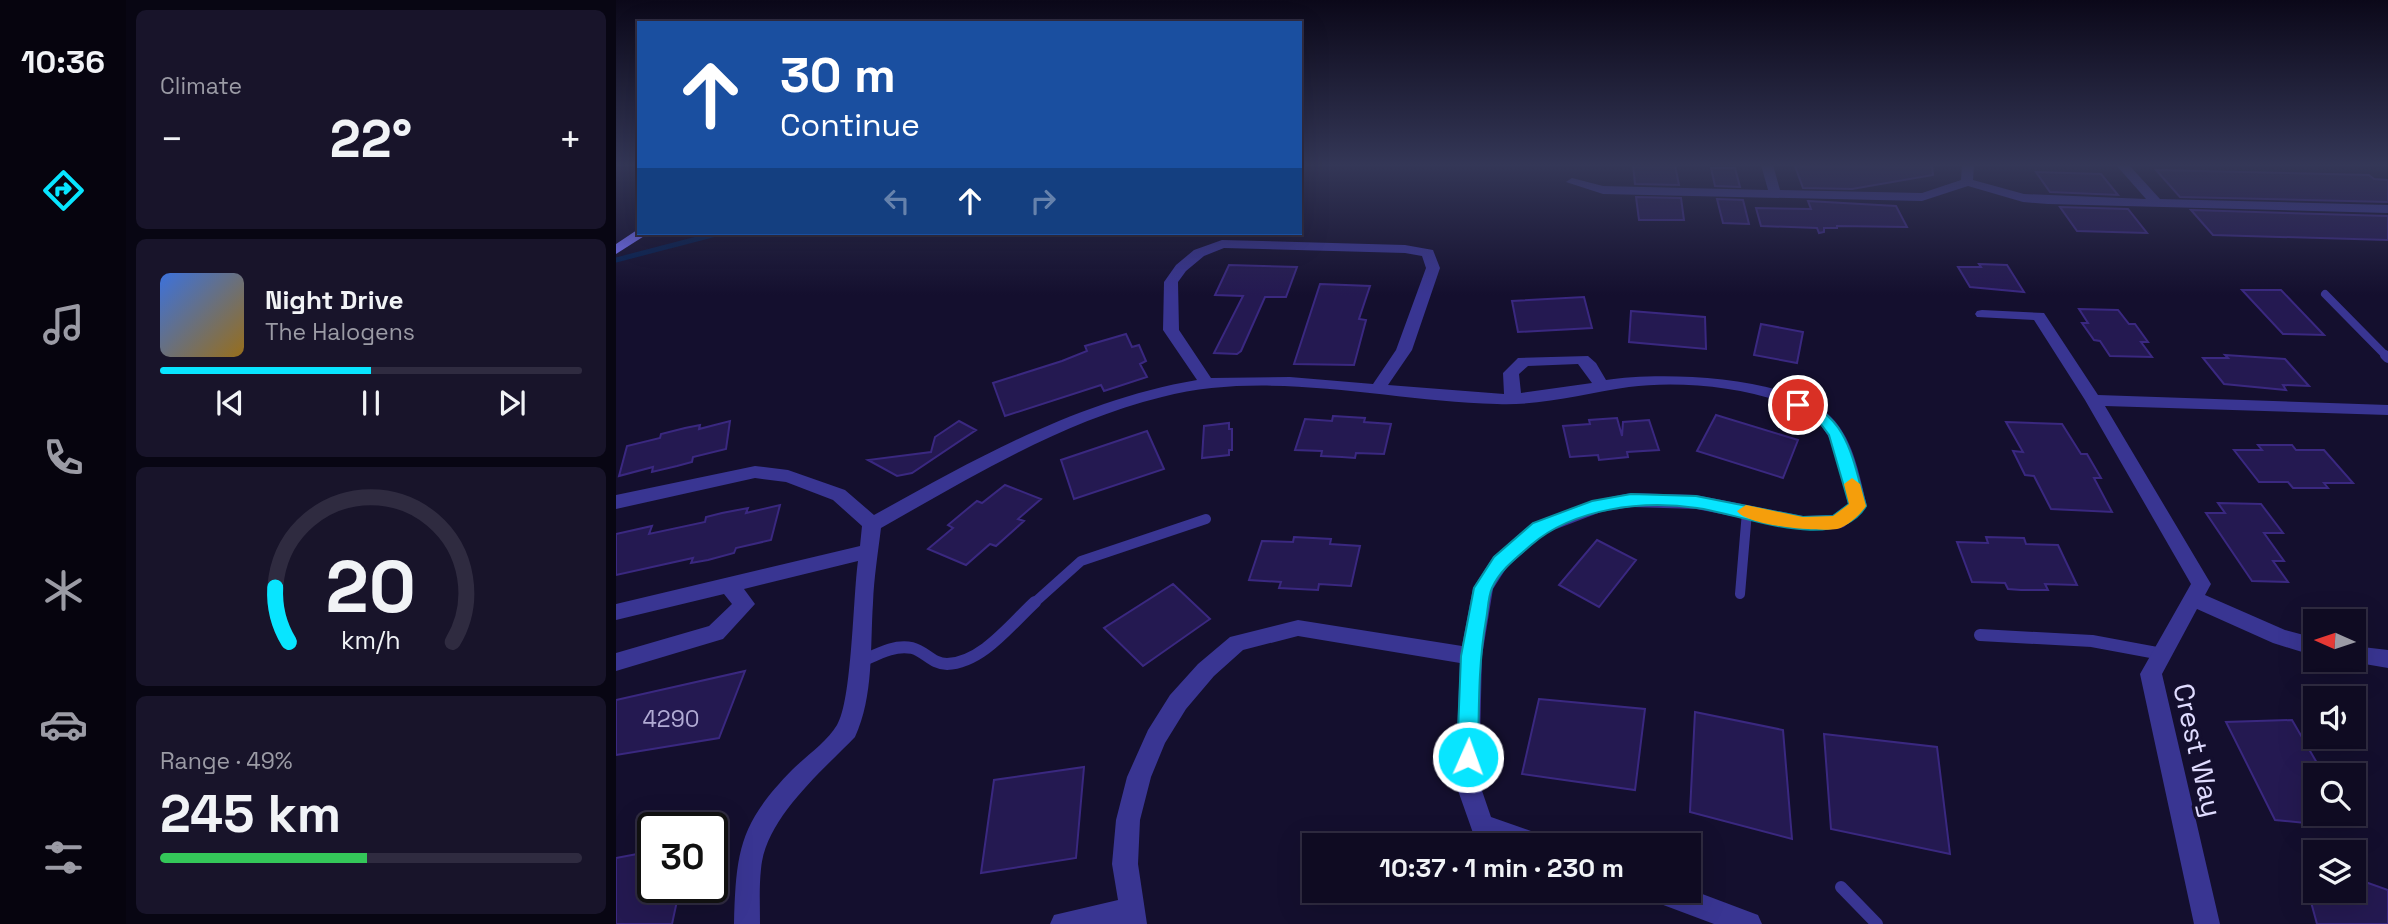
<!DOCTYPE html>
<meta charset="utf-8">
<style>
:root{--surface:#0f0b22;--page:#18142a;--text:#f1f3f6;--muted:#9b9ba5;--line:#2f2b40;--accent:#08e5ff}
body{margin:0;font-family:"Space Grotesk",sans-serif;background:var(--page);color:var(--text);height:100vh;display:flex;flex-direction:column;font-size:26px;white-space:nowrap}
*{box-sizing:border-box;margin:0}
p{font-size:23px;color:var(--muted)}
.icon{flex:none;width:38px;height:38px;fill:none;stroke:currentColor;stroke-width:2;stroke-linecap:round;stroke-linejoin:round}
.map{position:relative;flex:1;overflow:hidden}
.details{display:flex;flex-direction:column;gap:10px;padding:10px;background:#080613;width:490px}
.details>*{flex:none}
.hud{position:absolute;left:21px;top:21px;width:665px;height:214px;border-radius:0px;box-shadow:0 7px 28px #0002,0 0 0 2px var(--line);background:#1a4fa0;color:#fff;overflow:hidden}
.needle{width:46px;rotate:273deg}
.buttons{position:absolute;left:1687px;top:609px;display:grid;gap:14px}
.buttons a{display:grid;place-items:center;width:63px;height:63px;border-radius:0px;background:var(--surface);box-shadow:0 7px 28px #0002,0 0 0 2px var(--line);font-size:35px}
.speed{position:absolute;left:21px;top:812px;display:flex;gap:14px;font-size:35px;font-weight:700;text-align:center}
.speed>*{display:grid;place-content:center;width:91px;height:91px;border-radius:50%;background:var(--surface);box-shadow:0 7px 28px #0002,0 0 0 2px var(--line);line-height:1}
.speed .limit{border:4px solid #111;border-radius:10px;background:#fff;color:#111}
.pin{position:absolute;display:grid;place-items:center;width:60px;height:60px;color:#fff;margin:-30px;border:4px solid #fff;border-radius:50%;box-shadow:0 2px 7px #0007}
.me{position:absolute;width:77px;margin:-38px;rotate:2deg;stroke-linejoin:round;filter:drop-shadow(0 0 5px #0008)}
.turn{display:flex;align-items:center;gap:24px;height:147px;padding:0 28px;font-size:32px}
.turn .icon{width:91px;height:91px;stroke-width:2.5}
.turn b{display:block;font-size:49px;line-height:60px}
.lanes{display:flex;align-items:center;height:66px;padding:0 28px;background:#0003;justify-content:center;gap:35px;direction:ltr}
.lanes .off{opacity:.35}
.big{font-size:52px;font-weight:700;line-height:1.1}
.details .widget{flex:1;display:flex;flex-direction:column;justify-content:center;gap:10px;min-width:0;padding:0 24px;border-radius:10px;background:var(--page)}
.details .dial{align-items:center;gap:0}
.dial svg{height:182px;overflow:visible;fill:none;stroke:var(--line);stroke-width:7;stroke-linecap:round;text-anchor:middle}
.dial text{fill:var(--text);stroke:none}
.song{display:flex;align-items:center;gap:21px}
.cover{width:84px;height:84px;border-radius:10px;background:linear-gradient(135deg,hsl(220 70% 55%),hsl(40 70% 35%))}
.played{height:7px;border-radius:4px;background:linear-gradient(90deg,var(--accent) 50%,var(--line) 50%)}
.keys{display:flex;justify-content:space-around;direction:ltr}
.heat{display:flex;justify-content:space-between;align-items:center;font-size:38px;direction:ltr}
.charge{height:10px;border-radius:5px;background:linear-gradient(90deg,#34c759 49%,var(--line) 0)}
.trip{position:absolute;left:686px;top:833px;width:399px;height:70px;border-radius:0px;background:var(--surface);box-shadow:0 7px 28px #0002,0 0 0 2px var(--line);font-weight:700;line-height:70px;text-align:center}
main{display:flex;flex:1;min-height:0}
.tabs{display:flex;flex-direction:column;width:126px;justify-content:space-around;align-items:center;background:#06040e;color:var(--muted)}
.tabs .icon{width:49px;height:49px}
.tabs .current{color:var(--accent)}
.tabs b{font-size:32px;color:var(--text)}
.map>svg:first-child{display:block}
.lines{fill:none;stroke-linecap:round;stroke-linejoin:round}
.stream{stroke:#052051;stroke-width:5}
.building{fill:#241951;stroke:#3a2880;stroke-width:2}
.lane-far2{stroke:#393592;stroke-width:8}
.lane-far1{stroke:#393592;stroke-width:10}
.lane{stroke:#393592;stroke-width:12}
.street{fill:#393592;fill-rule:evenodd}
.secondary{fill:#7773ff;fill-rule:evenodd}
.route{fill:#08e5ff;stroke:#0595a6;stroke-width:2}
.slow{fill:#f59e0b}
.labels{text-anchor:middle;stroke-width:7;stroke-linejoin:round;paint-order:stroke}
.near-number-label{font-size:23px;fill:#b1abd4}
.near-street-label{font-size:28px;fill:#e0dcff;stroke:#140f2e}
</style>
<main>
<nav class="tabs">
<b>10:36</b>
<svg class="icon current" aria-label="directions" viewBox="0 0 24 24"><path d="M12 3l9 9-9 9-9-9zM9 14v-3h6M13 9l2 2-2 2"/></svg>
<svg class="icon" aria-label="music" viewBox="0 0 24 24"><path d="M9 18V5l10-2v13"/><circle cx="6" cy="18" r="3"/><circle cx="16" cy="16" r="3"/></svg>
<svg class="icon" aria-label="phone" viewBox="0 0 24 24"><path d="M5 4h4l2 5-3 2q2 4 5 5l2-3 5 2v4C11 20 4 13 5 4z"/></svg>
<svg class="icon" aria-label="climate" viewBox="0 0 24 24"><path d="M12 3v18M4 7l16 10M4 17L20 7"/></svg>
<svg class="icon" aria-label="car" viewBox="0 0 24 24"><path d="M5 17H2v-5l4-1 3-4h7l3 4 3 1v5h-3M9 17h6M6 11h13"/><circle cx="7" cy="17" r="2"/><circle cx="17" cy="17" r="2"/></svg>
<svg class="icon" aria-label="filters" viewBox="0 0 24 24"><path d="M4 7h16M4 17h16"/><circle cx="9" cy="7" r="2"/><circle cx="15" cy="17" r="2"/></svg>
</nav>
<section class="details">
<div class="widget"><p>Climate</p>
<div class="heat"><a>−</a><b class="big">22°</b><a>+</a></div>
</div>
<div class="widget">
<div class="song"><i class="cover"></i><div><b>Night Drive</b><p>The Halogens</p></div></div>
<div class="played"></div>
<div class="keys"><svg class="icon" aria-label="previous" viewBox="0 0 24 24"><path d="M18 5L8 12l10 7zM5 5v14"/></svg><svg class="icon" aria-label="pause" viewBox="0 0 24 24"><path d="M8 5v14M16 5v14"/></svg><svg class="icon" aria-label="next" viewBox="0 0 24 24"><path d="M6 5l10 7-10 7zM19 5v14"/></svg></div>
</div>
<div class="widget dial"><svg viewBox="0 0 100 80">
<path d="M14 69A42 42 0 1 1 86 69"/>
<path d="M14 69A42 42 0 0 1 8 45" stroke="#08e5ff"/>
<text x="50" y="56" font-size="32" font-weight="700">20</text>
<text x="50" y="72" font-size="11">km/h</text>
</svg></div>
<div class="widget"><p>Range · 49%</p><b class="big">245 km</b><div class="charge"></div></div>
</section>
<div class="map">
<svg width="1772" height="924" viewBox="0 0 1772 924">
<rect width="100%" height="100%" fill="#140f2e"/>
<g class="lines">
<path class="stream" d="M0,260L104,233"/>
</g>
<path class="building" d="M1017,165H1059L1063,185L1019,184Z
M1316,165L1317,175L1236,189L1187,188L1179,166Z
M1095,168H1119L1124,187L1099,186Z
M1540,170L1753,175L1758,179L1772,180V202L1564,197Z
M1420,172L1485,174L1502,195L1434,192Z
M1020,197L1065,198L1068,220H1023Z
M1101,199L1127,200L1133,224L1107,223Z
M1192,201L1280,206L1291,227L1221,226V228H1208V232L1203,233L1201,228L1145,226L1140,208L1195,209Z
M1444,207L1512,209L1531,233L1461,231Z
M1575,210L1772,216V240L1597,235Z
M1363,264L1391,265L1408,292L1354,287L1342,267H1365Z
M613,265L681,267L670,297H649L625,351L621,354L598,353L627,296L599,295Z
M704,284L754,286L743,319L750,320L738,365L678,364Z
M1626,290H1665L1708,335L1667,334Z
M968,297L976,328L902,332L896,301Z
M1463,309L1502,310L1513,324H1519L1532,342H1525L1536,357L1494,356L1484,341L1478,340L1466,323H1472Z
M1015,311L1089,317L1090,349L1013,342Z
M1145,324L1187,332L1181,363L1138,355Z
M510,334L516,347L523,345L530,361L524,364L531,377L488,391L485,385L389,416L377,383L446,361L471,351L469,346Z
M1609,355L1669,359L1693,386L1667,385L1670,390L1608,384L1587,358H1612Z
M1100,415L1182,440L1167,478L1081,451Z
M717,416L749,418L748,422L775,424L768,454L740,453L739,458L726,457L705,456L706,451L679,450L689,419L716,421Z
M1001,418L1006,436L1007,422L1033,420L1043,450L1011,452L1012,457L983,460L982,455L954,457L947,426L974,424L973,420Z
M114,421L110,449L77,457L76,462L61,466L36,472L37,467L3,476L11,446L44,438L45,434L69,428L84,425L83,429Z
M343,421L360,430L296,473L281,476L252,460L315,452L319,437Z
M1390,422L1446,424L1465,454H1471L1485,478H1478L1496,512L1435,509L1418,476L1409,475L1397,451L1407,452Z
M613,423V429H616V450H613V455L586,458L588,426Z
M531,431L548,469L458,499L445,460Z
M1642,445H1676L1680,450H1708L1737,483H1708L1712,488H1677L1672,482H1643L1618,450H1646Z
M389,485L425,499L402,519L408,521L380,546L374,544L350,565L312,549L337,528L332,525L350,510L361,501L366,503Z
M1602,503L1645,504L1667,533H1648L1668,561H1657L1672,582L1636,581L1590,513H1609Z
M164,505L155,540L120,548L118,553L92,560L75,563L77,558L0,575V534L36,526L33,534L89,522L90,517L106,513L132,508L130,513Z
M678,537L715,539L714,544L744,546L735,586L703,584L702,590L663,588L665,582L633,580L646,541L677,542Z
M1370,537L1408,538L1410,544L1442,545L1461,585L1429,584L1432,590H1405L1392,589L1389,583L1356,582L1341,542L1372,543Z
M981,540L1020,560L983,607L943,585Z
M557,584L594,619L527,666L488,628Z
M129,671L103,738L0,755V700Z
M923,699L1029,709L1019,790L906,774Z
M1079,712L1167,730L1176,839L1074,812Z
M1676,720L1708,775H1699V824L1659,820L1610,722Z
M1208,734L1321,747L1334,854L1215,829Z
M468,767L460,858L365,873L378,780Z
M37,851V887H64L56,924H0V858Z
M1738,878L1772,890V924H1701L1692,891H1738Z"/>
<g class="lines">
<path class="lane-far2" d="M1709,294L1770,356"/>
<path class="lane-far1" d="M1769,355L1772,358
M1124,594L1131,512
M417,604L465,561L590,519"/>
<path class="lane" d="M1364,635L1476,641L1546,654
M244,662C260,655 278,644 296,648C309,651 316,664 331,664C366,663 395,624 419,602
M1225,887L1261,924"/>
<path class="street" d="M1145,165H1157L1164,190L1306,193L1345,180L1346,165H1358L1357,180L1408,194L1530,199L1500,165H1513L1544,199L1772,205V213L1432,204L1407,202L1352,186L1306,201L987,194L950,182L956,178L987,186L1152,190Z
M606,240L789,245L817,250L824,268L796,350L772,385L888,394L887,373L902,358L972,356L980,363L990,380C1046,371 1187,375 1222,425C1239,448 1244,478 1251,506L1228,527L1221,529L1187,530L1080,509L1015,507L985,512L930,533L891,567L877,589L866,656L863,782L875,817L929,836L932,845H889L857,833L839,782L844,663L682,636L627,650L598,676L570,709L549,743L535,777L524,820L522,864L531,924H434L438,915L502,900L496,864L500,820L511,777L532,730L554,695L582,664L614,637L682,620L846,646L857,588L877,557L916,523L976,501L1015,493L1080,495L1187,516L1217,515L1232,504C1225,473 1221,432 1191,414C1145,387 1065,380 1013,387C970,393 926,406 881,404C771,401 655,369 546,397C445,422 355,477 265,528C262,553 258,577 257,603C254,647 258,696 239,737C205,772 149,819 145,869C143,887 144,906 144,924H118C120,852 123,824 176,770C190,756 211,742 221,725C236,701 237,596 242,561L128,589L139,604L107,639L0,671V653L93,626L116,604L108,594L0,620V604L244,546L246,526L217,500L170,482L139,478L0,509V495L139,466L172,470L229,490L258,515C361,458 463,400 581,380L547,330L548,282L560,265L578,250ZM608,248L789,253L806,256L810,268L780,350L757,384L674,377L595,378L563,330L562,282L570,271L588,256ZM962,364L976,383L905,393L903,374L912,366Z
M1366,310L1428,313L1482,395L1772,405V415L1489,406L1592,579L1595,584L1589,595L1669,630L1699,638V656L1657,643L1581,609L1546,674L1604,924H1578L1524,674L1575,584L1469,400L1418,320L1361,317L1359,314L1361,311Z
M1738,646L1772,650V668L1731,661L1738,660Z
M1073,889L1142,915L1146,924H1098L1034,900L1030,891Z"/>
<path class="secondary" d="M21,230L23,233H33L0,254V244Z"/>
</g>
<linearGradient id="sky" x2="0" y2="1"><stop stop-color="#0b0819"/><stop offset="0.56" stop-color="#343757"/><stop offset="1" stop-color="#343757" stop-opacity="0"/></linearGradient>
<rect width="1772" height="295" fill="url(#sky)"/>
<path class="route" d="M1182,400C1233,414 1237,462 1250,506C1221,555 1126,514 1081,508C1026,500 958,508 915,545C900,558 884,570 876,588C872,597 872,610 870,620C862,665 863,711 862,757L859,764L852,767L844,764L841,757L845,656L858,588L878,557L917,523L976,501L1015,494L1080,496L1187,517L1217,516L1233,504L1213,435L1204,423L1177,408L1175,405Z"/>
<path class="slow" d="M1236,478L1244,484L1250,506C1245,514 1231,527 1221,529C1203,532 1131,526 1121,511L1130,505L1187,517L1217,516L1233,504L1228,484Z"/>
<g class="labels">
<g class="near-number-label">
<text x="55" y="727">4290</text>
</g>
<g class="near-street-label">
<text transform="translate(1582 750) rotate(77)" y="10">Crest Way</text>
</g>
</g>
</svg>
<div class="buttons">
<a><svg class="needle" viewBox="-14 -14 28 28"><path d="M0-13l5 13h-10z" fill="#e53935"/><path d="M0 13l5-13h-10z" fill="#9b9ba5"/></svg></a>
<a><svg class="icon" aria-label="sound" viewBox="0 0 24 24"><path d="M4 9h4l5-4v14l-5-4H4zM17 9q2 3 0 6"/></svg></a>
<a><svg class="icon" aria-label="search" viewBox="0 0 24 24"><circle cx="10" cy="10" r="6"/><path d="M15 15l6 6"/></svg></a>
<a><svg class="icon" aria-label="layers" viewBox="0 0 24 24"><path d="M12 4l9 5-9 5-9-5zM3 14l9 5 9-5"/></svg></a>
</div>
<div class="speed"><div class="limit">30</div></div>
<div class="pin" style="left:1182px;top:405px;background:#d93025"><svg class="icon" aria-label="arrive" viewBox="0 0 24 24"><path d="M6 21V4h12l-3 4 3 4H6"/></svg></div>
<svg class="me" style="left:852px;top:757px" viewBox="-20 -20 40 40"><circle r="17" fill="#08e5ff" stroke="#fff" stroke-width="3"/><path d="M0-11L8 9 0 5-8 9z" fill="#fff"/></svg>
<div class="trip">10:37 · 1 min · 230 m</div>
<div class="hud">
<div class="turn"><svg class="icon" aria-label="ahead" viewBox="0 0 24 24"><path d="M12 20V5M6 11l6-6 6 6"/></svg><div><b>30 m</b>Continue</div></div>
<div class="lanes"><svg class="icon off" aria-label="left" viewBox="0 0 24 24"><path d="M17 20v-9H6M10 6l-5 5 5 5"/></svg><svg class="icon" aria-label="ahead" viewBox="0 0 24 24"><path d="M12 20V5M6 11l6-6 6 6"/></svg><svg class="icon off" aria-label="right" viewBox="0 0 24 24"><path d="M7 20v-9h11M14 6l5 5-5 5"/></svg></div>
</div>
</div>
</main>
